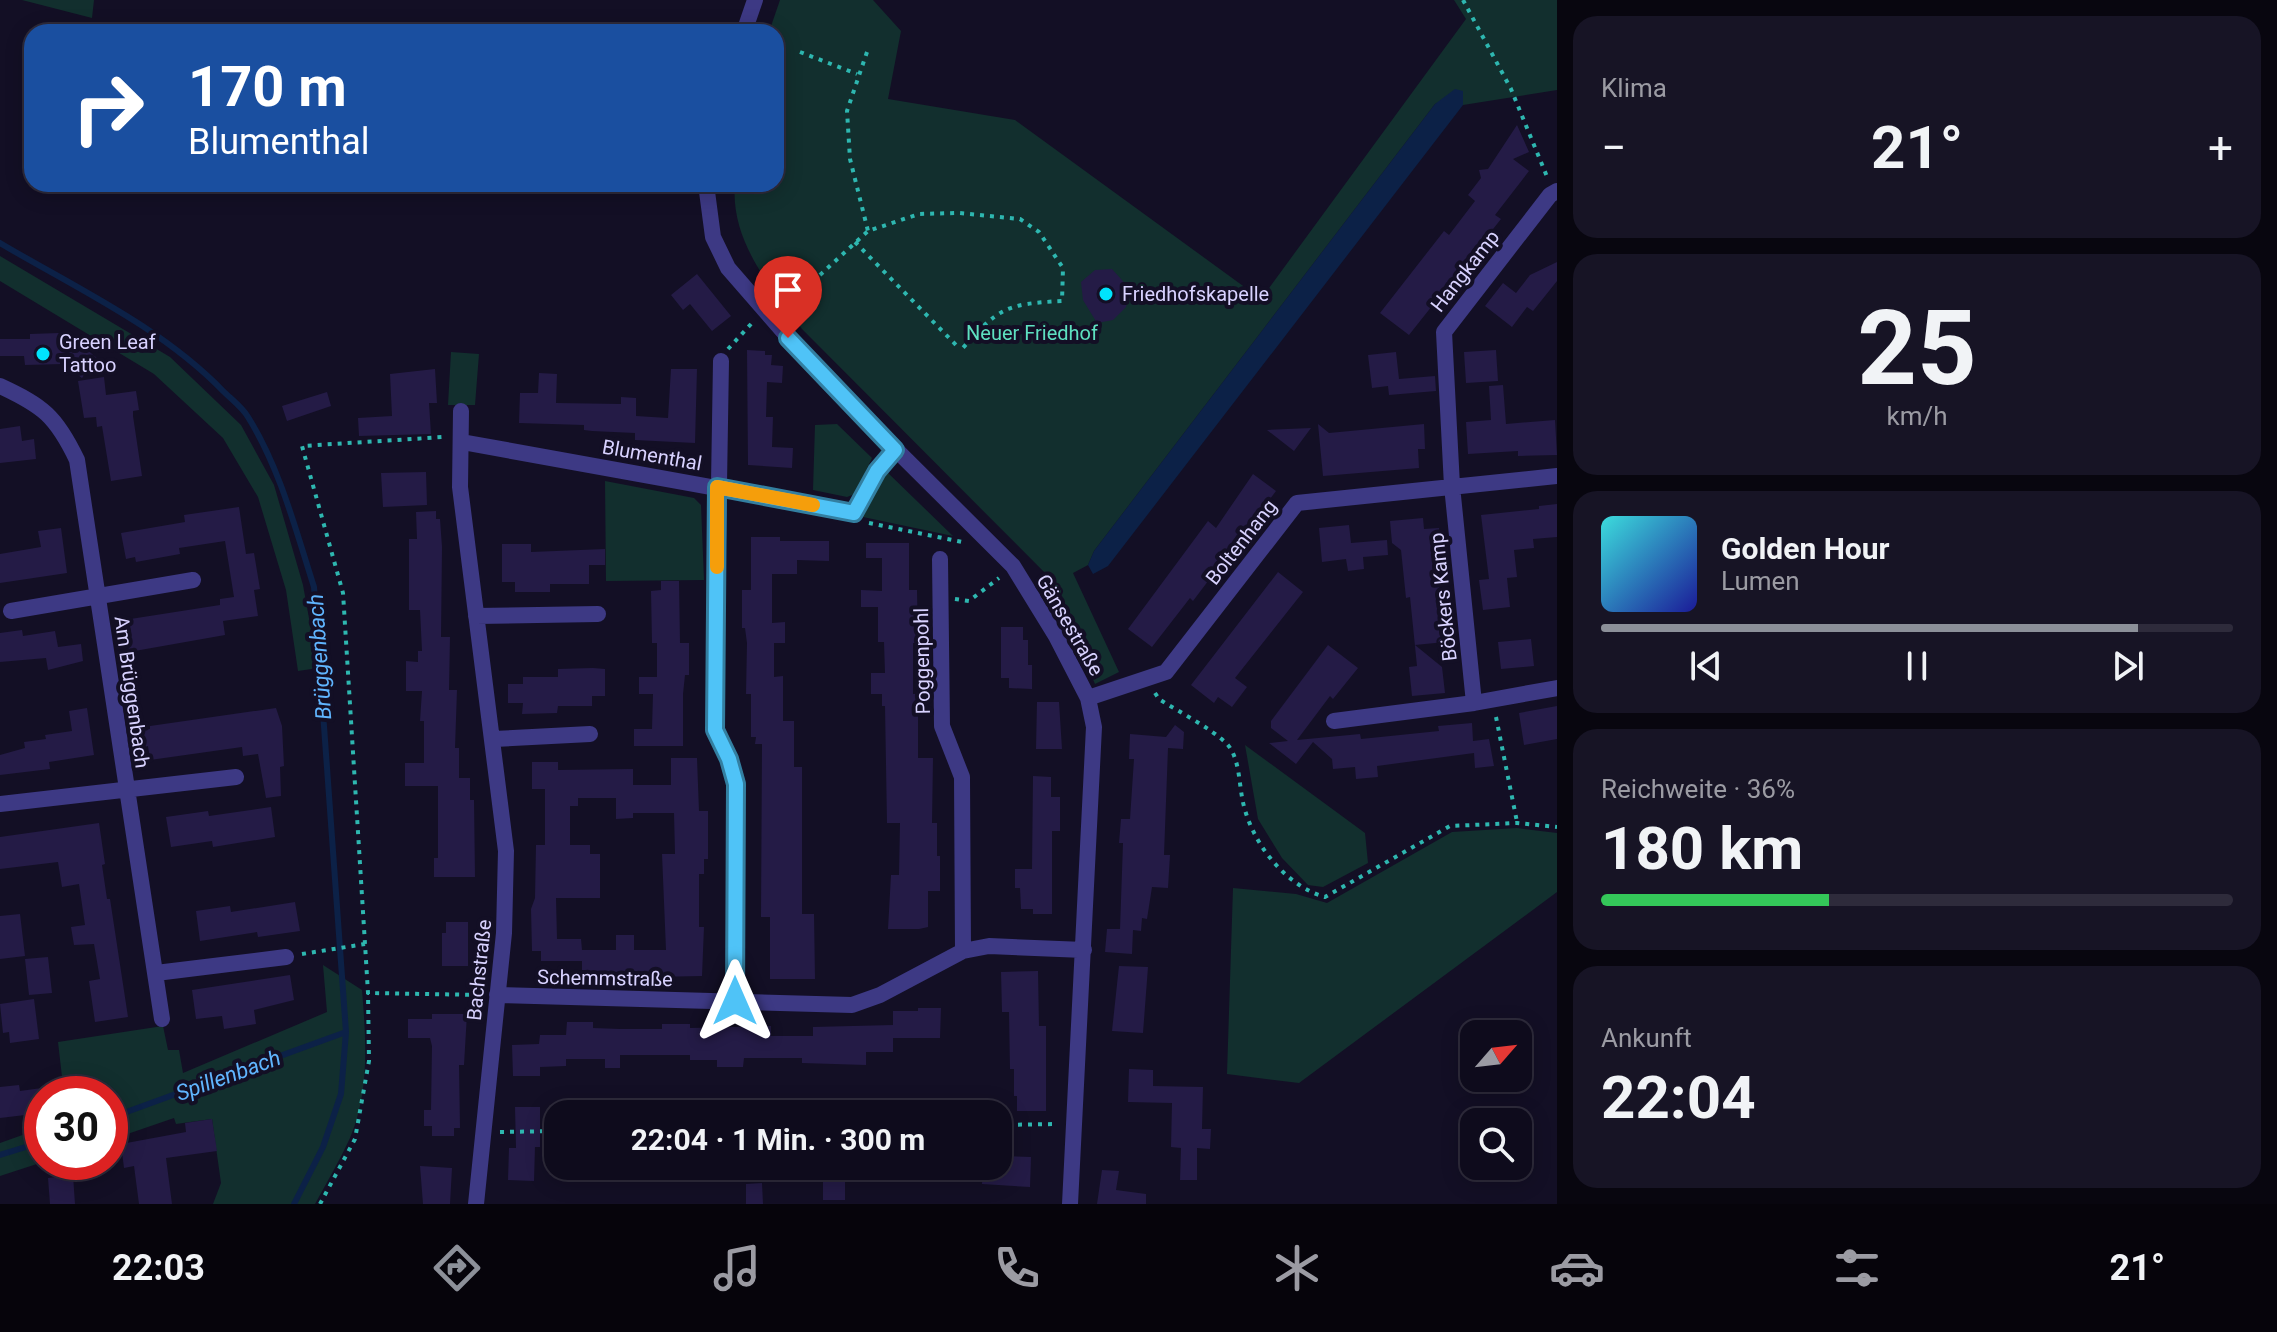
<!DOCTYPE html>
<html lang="de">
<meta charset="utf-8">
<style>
:root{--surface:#0e0b1c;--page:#171425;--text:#f1f3f6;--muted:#9b9ba3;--line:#2e2b3b;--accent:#8c9099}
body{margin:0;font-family:Roboto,sans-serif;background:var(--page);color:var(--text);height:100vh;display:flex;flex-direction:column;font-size:30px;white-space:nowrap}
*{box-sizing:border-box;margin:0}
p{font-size:26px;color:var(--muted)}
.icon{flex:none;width:44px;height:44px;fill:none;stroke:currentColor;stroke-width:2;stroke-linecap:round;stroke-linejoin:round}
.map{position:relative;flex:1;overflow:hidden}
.details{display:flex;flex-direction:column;gap:16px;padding:16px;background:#08060f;width:720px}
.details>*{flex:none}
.guide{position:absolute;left:24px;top:24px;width:760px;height:168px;border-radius:24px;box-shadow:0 4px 20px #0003,0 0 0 2px var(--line);background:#1a4fa0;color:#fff;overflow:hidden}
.needle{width:52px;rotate:62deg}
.tools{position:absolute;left:1460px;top:1020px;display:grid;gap:16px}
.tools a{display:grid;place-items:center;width:72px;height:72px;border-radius:16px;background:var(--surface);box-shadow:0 4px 20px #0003,0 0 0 2px var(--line);font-size:40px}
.speed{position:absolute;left:24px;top:1076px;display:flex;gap:16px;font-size:40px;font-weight:700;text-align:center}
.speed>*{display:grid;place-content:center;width:104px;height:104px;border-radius:50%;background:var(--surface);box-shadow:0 4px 20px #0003,0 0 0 2px var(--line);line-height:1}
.speed .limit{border:12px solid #d22;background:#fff;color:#111}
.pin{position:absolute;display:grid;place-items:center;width:68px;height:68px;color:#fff;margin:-82px -34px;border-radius:50% 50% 50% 0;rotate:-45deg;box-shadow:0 0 8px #0007}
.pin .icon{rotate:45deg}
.me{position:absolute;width:88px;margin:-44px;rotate:0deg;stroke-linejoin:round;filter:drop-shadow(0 0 6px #0008)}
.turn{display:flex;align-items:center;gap:28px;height:168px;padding:0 32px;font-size:36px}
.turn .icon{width:104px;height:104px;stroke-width:2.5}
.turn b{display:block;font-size:56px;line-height:68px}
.big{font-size:60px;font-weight:700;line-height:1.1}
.details .card{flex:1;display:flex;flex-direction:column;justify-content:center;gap:12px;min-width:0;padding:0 28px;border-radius:24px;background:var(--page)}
.details .dial{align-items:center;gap:0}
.dial b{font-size:104px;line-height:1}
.song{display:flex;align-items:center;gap:24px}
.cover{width:96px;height:96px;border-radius:12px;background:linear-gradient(135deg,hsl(180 70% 55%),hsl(240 70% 35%))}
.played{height:8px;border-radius:4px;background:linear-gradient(90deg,var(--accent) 85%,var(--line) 85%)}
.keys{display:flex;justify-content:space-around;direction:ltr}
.heat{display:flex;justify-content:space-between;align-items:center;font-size:44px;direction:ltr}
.charge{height:12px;border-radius:6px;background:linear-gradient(90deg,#34c759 36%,var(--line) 0)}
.trip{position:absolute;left:544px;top:1100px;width:468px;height:80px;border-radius:24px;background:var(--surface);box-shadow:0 4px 20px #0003,0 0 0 2px var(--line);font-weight:700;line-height:80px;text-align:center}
.tabs{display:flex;height:128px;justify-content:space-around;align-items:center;background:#06040b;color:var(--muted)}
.tabs .icon{width:56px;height:56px}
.tabs .current{color:var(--accent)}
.tabs b{font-size:36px;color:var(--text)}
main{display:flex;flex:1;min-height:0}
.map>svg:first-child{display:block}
.green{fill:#122f2e}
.water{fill:#0c2147}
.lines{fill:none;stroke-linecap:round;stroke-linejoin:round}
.stream{stroke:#0c2147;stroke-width:6}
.building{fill:#241b46;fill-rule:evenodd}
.path{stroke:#2eb7b0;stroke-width:4;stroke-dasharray:4 6;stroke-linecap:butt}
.minor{stroke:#3d3984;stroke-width:16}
.route-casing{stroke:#337fa1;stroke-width:20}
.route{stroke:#4fc3f7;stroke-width:14}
.slow{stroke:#f59e0b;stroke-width:14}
.poi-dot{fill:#00e3fd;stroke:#130f25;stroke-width:3}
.labels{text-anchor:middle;stroke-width:8;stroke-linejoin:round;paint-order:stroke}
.street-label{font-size:20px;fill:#d8d2ff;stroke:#130f25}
.poi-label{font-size:20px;fill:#d8d2ff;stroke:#130f25;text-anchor:start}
.park-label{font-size:20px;fill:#5ee0c0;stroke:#130f25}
.water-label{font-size:22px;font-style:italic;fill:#60b5ff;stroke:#130f25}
</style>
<main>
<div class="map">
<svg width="1557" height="1204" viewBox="0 0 1557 1204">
<rect width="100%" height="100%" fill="#130f25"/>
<path class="green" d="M22,0H94L92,18Z
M780,0H873L901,31L888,99L1015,120L1261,299L1466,19L1454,0H1557V90L1463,105V91L1435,104L1094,551L1088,565L1073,573L1119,672L1095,684L1049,577L802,329C770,287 730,240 735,184H776V32H769Z
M0,256L170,357L241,425L274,485L303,585L318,668L298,671L286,590L258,497L223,438L154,374L0,281Z
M451,352L479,354L475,405H448Z
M837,424L872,458L855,494L847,497L813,490L815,425Z
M886,471L953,536L863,517Z
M605,481L694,498L701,505L704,580L606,581Z
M1245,745L1365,833L1368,863L1323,887L1308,885L1282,858L1258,819Z
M1517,828L1557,833V892L1299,1083L1227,1074L1233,888L1296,894L1327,903L1452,832Z
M323,965L362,990C366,1039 370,1091 350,1138C340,1160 327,1182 315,1204H213L221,1183L212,1119L176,1124L174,1118L110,1140V1094H64L58,1042L163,1026L168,1050H179L183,1073L327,1012Z
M42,1128L43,1162L0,1176V1143Z"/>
<path class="water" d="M1455,89L1463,91V105L1108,566L1093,574L1088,565L1094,551L1435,104Z"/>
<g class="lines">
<path class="stream" d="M0,243C76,288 161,327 223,391C231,399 242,407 248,417C280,468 296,531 314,587L346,1032L341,1094L323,1147L294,1204
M110,1118L346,1032
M0,1155L42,1142"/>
</g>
<path class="building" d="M1517,125L1529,152L1513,159L1529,171L1495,215L1501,219L1409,335L1380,313L1444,231L1449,235L1475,201L1468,195L1481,178L1479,170L1488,169Z
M1557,262V281L1533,311L1527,307L1512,327L1485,306L1503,283L1516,293L1530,275Z
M1112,269L1130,289L1126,307L1113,320L1097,323L1083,300L1081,282L1095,270Z
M697,274L731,316L712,331L690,304L683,310L671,295Z
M59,333L60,337H71L97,358L82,378L63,364L25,365L24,356H0V339H30V334Z
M747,350L765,351V355H772L771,365L783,366L782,383L767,382L766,417H773L772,447L793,448L792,468L748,465Z
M1496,350L1498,381L1466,383L1464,352Z
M1396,352L1399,379L1435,376L1436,391L1389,395L1388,386L1372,388L1368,355Z
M435,369L437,403H429L431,434L359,436L358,418L392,416L390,374Z
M671,369H697L695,443L635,440V433L592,431L584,430V425L519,423L520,393H538L539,373L557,374L556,403L621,404V397L636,398V416L668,418Z
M104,377L106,395L136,391L139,410L133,411V416L142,476L111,481L102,426L97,427L96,417L84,418L78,381Z
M1503,385L1506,424L1555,420L1557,455L1518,456V451L1468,454L1466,422L1491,420L1489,386Z
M327,392L331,406L287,421L282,406Z
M1318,424L1329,433L1424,424L1425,449H1418L1419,468L1323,476Z
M20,426L22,441L34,439L36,459L0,463V429Z
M1311,428L1294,451L1267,430Z
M426,472L427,505L383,507L381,473Z
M1253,474L1276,491L1193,601L1190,598L1152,647L1128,629L1208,521L1216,528Z
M1557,504V537L1533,539L1534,548L1514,550L1517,577L1507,578L1510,607L1483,610L1479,580L1489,579L1481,515L1539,509V506Z
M239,507L246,554L254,553L260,589L254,590L258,616L223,621L225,635L129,652L124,620L220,605V599L234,597L225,541L179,548L180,554L136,562L135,557L126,559L121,533L185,522L184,515Z
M436,511V519H440L442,547L441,637H450L449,690H457L455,748H459V778H470V800H474L475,877H434V858H438V786H405V763H424V721H420L422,691H406V661L418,662V651H422L420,610H409V539H417L416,512Z
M1423,518L1424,529L1439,528L1442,555H1436L1445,642L1415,645L1442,667L1445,693L1412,696L1409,667L1417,666L1410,597L1406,598L1401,550L1392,543L1390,521Z
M1349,525L1351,543L1387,540L1388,555L1363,557L1364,569L1348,571L1346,559L1322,562L1319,528Z
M61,528L67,573L0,583V554L41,547L38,531Z
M751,537H780V541H829V561L797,560V574H772V623L785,622V643H774V677L783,676V721H794V767H802V914H814L815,979H770V917H761L762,744H755L756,737H751V694H746L747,643L745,628H742V590H751Z
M866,543H909V590H917L918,643H913V694H918V758H933L932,823H937V856H940V891H928V927L919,929H888L891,875H899L900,823H887L885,706H882V694H871V673H885L884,642H878V607H861V590L882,591V558H866Z
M502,544H531V552L605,549V565H589V584H550V592H515V582H502Z
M1278,572L1303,592L1235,678L1247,687L1232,707L1218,697L1214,703L1191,685Z
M661,581H679L680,643H689V675H685L683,694V746H634V729H652L653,694H639V677H657V643H652L651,591L661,590Z
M1001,627H1023V640H1028V665H1032V689L1009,688V678H1001Z
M22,630L23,636L55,631L58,647L81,644L83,661L48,670L46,658L0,662V633Z
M1531,639L1534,666L1501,669L1498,642Z
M1328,645L1358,668L1333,699L1330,696L1297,740L1360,734L1361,739L1439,731L1438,726L1472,723L1473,741L1489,739L1494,766L1475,768L1474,753L1377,766L1378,777L1356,779L1355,767L1333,769L1332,759L1313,742L1296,764L1269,743L1288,741L1271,728V721Z
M593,668L605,669V696H592V706H558L557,713L522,714L523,703H508V684H523V677H558V669Z
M1037,702H1059L1062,749H1036Z
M1557,706V739L1524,745L1519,713Z
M87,708L94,755L49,762L50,769L0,775V755L25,748L24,742L46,739L45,735L72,731L69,711Z
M276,708L282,726L284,766L280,767L281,796L266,798L258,754L243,756L242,747L150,760L148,746L145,747L142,730L150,729V726Z
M1175,725L1184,732L1183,749L1168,748L1164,855H1170L1168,888L1152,887L1147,919L1142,918L1141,931L1133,930L1132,954L1105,952L1107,929H1120L1123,843H1119L1121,819H1130L1134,759H1129L1130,734L1166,737Z
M671,758H697L699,811H708V859H704V874H699V927H704L702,976L652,977V972H595L582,971V961H541V951H532L531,909L535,898L536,845H545V789H532V762H558V770L633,769V785H671ZM578,798H616V819L633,818V813H674L675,854H662L666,950H634V935H616V950H582L581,939H557L556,898H600V854H590V845H570V806H578Z
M1033,776L1051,777V797H1060V831H1052V914H1033V909H1021L1020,888H1015V869H1032Z
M271,807L275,837L213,847L212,841L171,847L166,817L208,811L209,816Z
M99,823L105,864L102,865L107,899H110L128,1017L95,1022L89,981L100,979L94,944L74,945L71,927L85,925L79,884L62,887L58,862L0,869V837Z
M295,902L300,931L258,937L257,932L200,941L196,911L230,906L231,912Z
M20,914L25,956L0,959V916Z
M446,922H468V966H442V933H446Z
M48,957L52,993L29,995L25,959Z
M1119,966L1148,967L1143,1033L1112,1031Z
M1038,971L1039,1026H1046V1111H1017V1096H1014V1069H1010L1009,1012H1002L1001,972Z
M290,975L294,1000L254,1010L256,1024L224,1029L222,1016L196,1019L192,990Z
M34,999L39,1039L10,1043L9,1032L3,1033L0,1004Z
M918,1008H941L940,1038H893V1052H866V1065L802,1063V1058H744L743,1067H717V1060H690V1055H620V1068H605V1059H566V1066L540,1067V1076H513L512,1045L539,1044L540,1035H566L567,1022H593V1028L620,1029H662V1024H690V1028L771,1026V1036H813V1027L893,1025V1011H918Z
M432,1014H467L464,1065H459L460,1128H454V1136H432V1126H424V1110H431L432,1046L430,1038H408V1019H432Z
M1129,1069L1153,1070V1086L1203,1087L1202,1129H1211L1210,1149L1197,1148V1180H1180L1181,1148L1171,1147L1172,1103L1128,1102Z
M19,1085L20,1091L42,1088V1113L0,1118V1087Z
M515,1107H540V1147H535L534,1181L508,1180L509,1148H516Z
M212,1119L217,1151L166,1158L172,1204H139L134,1166L124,1168L121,1144L186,1132L185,1123Z
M998,1156L1031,1157L1030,1187L982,1184L983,1166H998Z
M420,1166L452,1168L450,1204H423Z
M1102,1170L1119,1171L1116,1190L1146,1194V1204H1097Z
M823,1172H845V1200H823Z
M73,1175L75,1204H50L48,1178Z
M762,1183L763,1204H746V1184Z"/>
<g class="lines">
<path class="path" d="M1463,0L1511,89L1548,179
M800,52L857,74
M867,52L847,111L850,159L868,231
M855,242L958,347
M820,275L868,231L919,214L959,213L1020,219L1039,232L1063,268L1062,301C1004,304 999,308 961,350
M728,349L752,323
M869,523L962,542
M955,599L969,601L999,578
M1155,693L1159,699C1179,712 1211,728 1227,744C1239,757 1239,781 1242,797C1249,839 1283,885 1325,897L1450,826L1517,823L1557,827
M1496,717L1517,822
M365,944L343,593L302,446L443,437
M302,954L365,944L368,993L482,995
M998,1125L1056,1124
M500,1132L558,1131
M320,1204L355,1139L369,1061L368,993"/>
<path class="minor" d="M744,32L755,0
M706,184L713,237L728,268L823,377L1013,566L1056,636L1088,698L1094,727L1070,1204
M1557,191L1550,195L1444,332L1452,486L1474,703L1557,688
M721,361L715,730L729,759L736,784L735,1001
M0,386C43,406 56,416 77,460L162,1019
M461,411L460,487L506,851L504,933L476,1204
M462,442L854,513L877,471L895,450
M940,559L942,726L962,777L963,951
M11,611L193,580
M476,616L598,614
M1088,698L1166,672L1297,503L1557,476
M1334,721L1474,703
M494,739L590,734
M0,804L236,777
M156,973L286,957
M497,995L852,1005L880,995L963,951L989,946L1084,950"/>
</g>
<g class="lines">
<g class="route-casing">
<path id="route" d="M735,1001L736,784L729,759L715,730L717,487L854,513L877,471L895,450L788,338"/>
</g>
<use href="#route" class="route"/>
<path class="slow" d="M717,567V487L813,505"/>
</g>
<g class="poi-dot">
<circle cx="1106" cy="294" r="8"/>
<circle cx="43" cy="354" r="8"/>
</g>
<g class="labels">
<g class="street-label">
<text transform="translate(1465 271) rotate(-52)" y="7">Hangkamp</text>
<text transform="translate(652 455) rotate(10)" y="7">Blumenthal</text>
<text transform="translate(1241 542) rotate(-52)" y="7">Boltenhang</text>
<text transform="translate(1443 597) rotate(-96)" y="7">Böckers Kamp</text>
<text transform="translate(1070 625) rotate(60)" y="7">Gänsestraße</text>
<text transform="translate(922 661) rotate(-91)" y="7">Poggenpohl</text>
<text transform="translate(132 692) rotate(82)" y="7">Am Brüggenbach</text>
<text transform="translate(479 970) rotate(-84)" y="7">Bachstraße</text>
<text transform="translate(605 978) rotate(1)" y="7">Schemmstraße</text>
</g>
<g class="poi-label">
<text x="1122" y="301">Friedhofskapelle</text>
<text x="59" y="349">Green Leaf<tspan x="59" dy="23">Tattoo</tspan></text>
</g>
<g class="park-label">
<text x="1032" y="340">Neuer Friedhof</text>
</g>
<g class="water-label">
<text transform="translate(319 657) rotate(-94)" y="8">Brüggenbach</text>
<text transform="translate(228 1075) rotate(-20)" y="8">Spillenbach</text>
</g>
</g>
</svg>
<div class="tools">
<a><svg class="needle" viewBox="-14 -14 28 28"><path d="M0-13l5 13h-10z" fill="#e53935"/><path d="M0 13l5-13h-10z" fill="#9b9ba3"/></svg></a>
<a><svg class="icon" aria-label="search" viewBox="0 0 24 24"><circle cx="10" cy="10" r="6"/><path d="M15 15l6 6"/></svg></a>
</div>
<div class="speed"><div class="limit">30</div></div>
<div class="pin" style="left:788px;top:338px;background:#d93025"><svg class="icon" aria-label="arrive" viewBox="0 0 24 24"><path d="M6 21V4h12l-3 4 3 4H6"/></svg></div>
<svg class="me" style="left:735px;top:1001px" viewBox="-20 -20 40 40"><path d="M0-17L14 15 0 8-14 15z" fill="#4fc3f7" stroke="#fff" stroke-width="4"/></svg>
<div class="trip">22:04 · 1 Min. · 300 m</div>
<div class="guide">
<div class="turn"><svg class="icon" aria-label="right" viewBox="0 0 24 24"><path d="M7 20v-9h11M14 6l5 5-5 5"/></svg><div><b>170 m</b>Blumenthal</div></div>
</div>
</div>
<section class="details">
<div class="card"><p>Klima</p>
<div class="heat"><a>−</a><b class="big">21°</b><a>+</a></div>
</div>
<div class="card dial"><b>25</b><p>km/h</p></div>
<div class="card">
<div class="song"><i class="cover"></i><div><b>Golden Hour</b><p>Lumen</p></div></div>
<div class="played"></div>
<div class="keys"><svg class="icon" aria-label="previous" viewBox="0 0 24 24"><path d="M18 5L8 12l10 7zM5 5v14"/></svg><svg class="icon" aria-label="pause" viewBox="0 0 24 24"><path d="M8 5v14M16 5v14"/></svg><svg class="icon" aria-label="next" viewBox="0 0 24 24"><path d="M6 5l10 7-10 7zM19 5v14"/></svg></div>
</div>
<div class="card"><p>Reichweite · 36%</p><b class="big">180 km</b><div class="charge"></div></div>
<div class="card"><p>Ankunft</p><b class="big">22:04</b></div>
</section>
</main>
<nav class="tabs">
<b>22:03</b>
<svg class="icon current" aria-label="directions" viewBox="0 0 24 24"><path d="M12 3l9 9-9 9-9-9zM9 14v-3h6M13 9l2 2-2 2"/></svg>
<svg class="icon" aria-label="music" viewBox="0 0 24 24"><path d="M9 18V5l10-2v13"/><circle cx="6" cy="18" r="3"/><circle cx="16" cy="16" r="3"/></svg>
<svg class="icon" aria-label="phone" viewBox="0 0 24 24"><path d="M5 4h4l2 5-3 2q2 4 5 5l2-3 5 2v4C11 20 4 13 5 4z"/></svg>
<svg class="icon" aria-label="climate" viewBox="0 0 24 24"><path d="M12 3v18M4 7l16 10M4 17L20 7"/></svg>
<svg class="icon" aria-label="car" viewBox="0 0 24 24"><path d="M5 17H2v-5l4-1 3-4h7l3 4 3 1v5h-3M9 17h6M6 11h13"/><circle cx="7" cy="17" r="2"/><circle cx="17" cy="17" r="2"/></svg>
<svg class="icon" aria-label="filters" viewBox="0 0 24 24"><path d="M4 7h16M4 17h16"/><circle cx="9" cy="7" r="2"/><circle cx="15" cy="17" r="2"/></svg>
<b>21°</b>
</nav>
